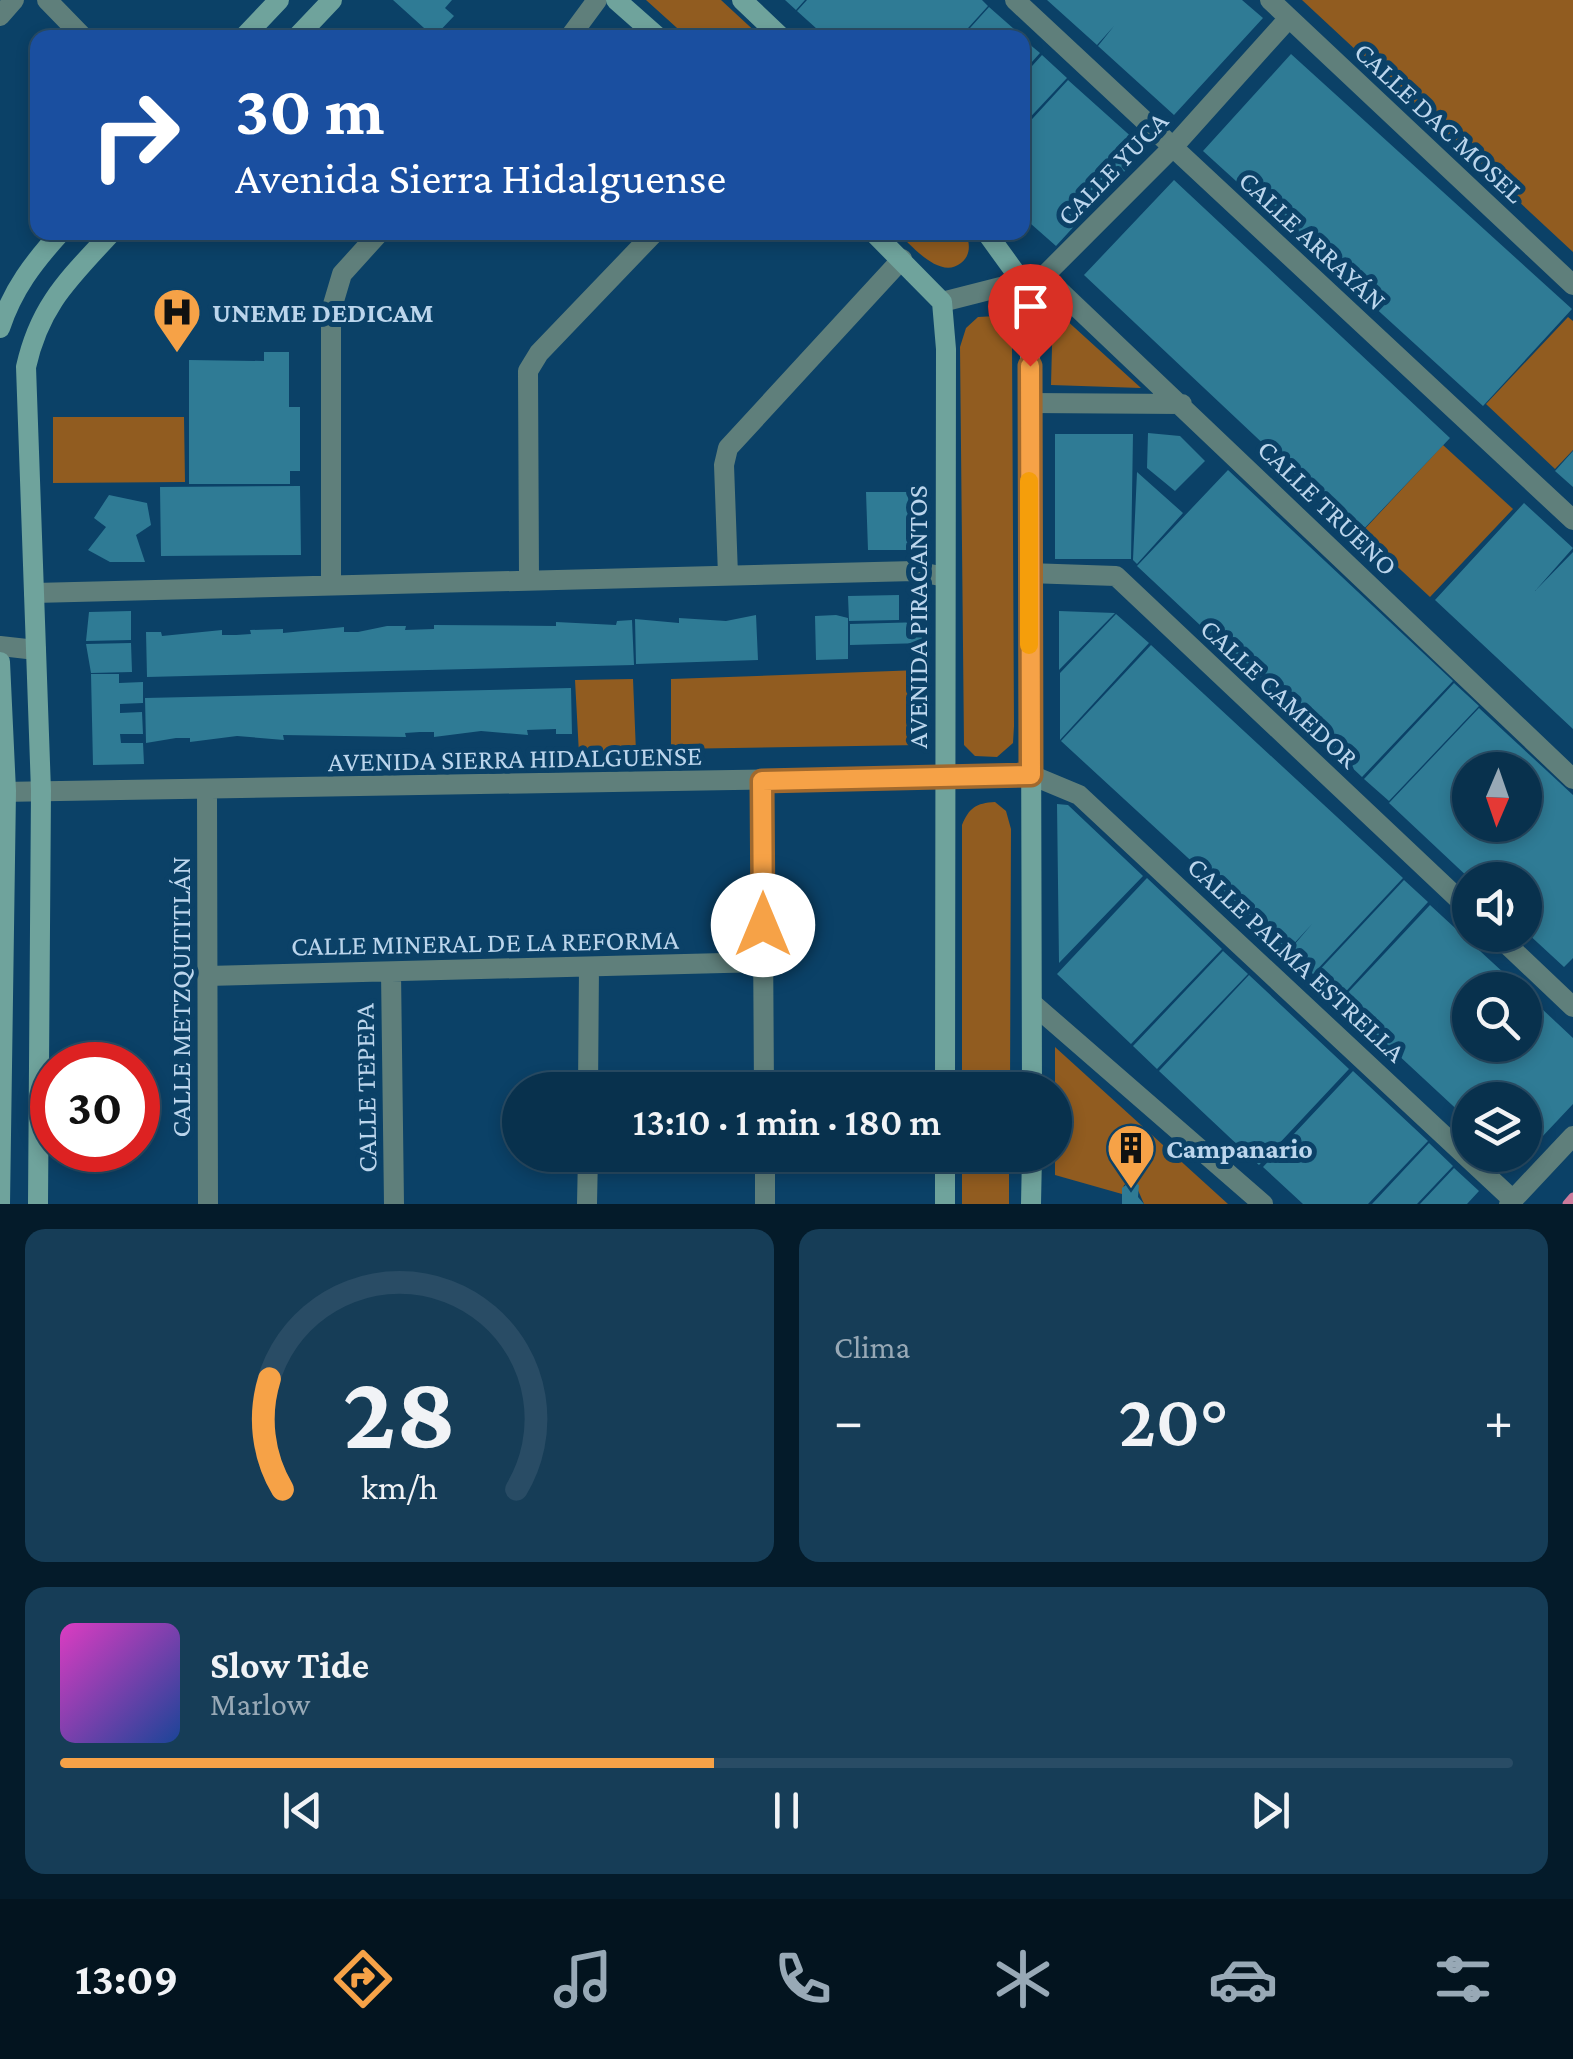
<!DOCTYPE html>
<html lang="es">
<meta charset="utf-8">
<style>
:root{--surface:#08314d;--page:#163d57;--text:#f1f3f6;--muted:#98a9b6;--line:#294c65;--accent:#f6a247}
body{margin:0;font-family:"Crimson Pro",serif;background:var(--page);color:var(--text);height:100vh;display:flex;flex-direction:column;font-size:38px;white-space:nowrap}
*{box-sizing:border-box;margin:0}
p{font-size:32px;color:var(--muted)}
.icon{flex:none;width:55px;height:55px;fill:none;stroke:currentColor;stroke-width:2;stroke-linecap:round;stroke-linejoin:round}
.map{position:relative;height:1204px;overflow:hidden}
.sheet{display:flex;flex-direction:column;gap:25px;padding:25px;background:#041b2a;flex:1}
.sheet>*{flex:none}
.top-card{position:absolute;left:30px;top:30px;width:1000px;height:210px;border-radius:20px;box-shadow:0 5px 15px #0003,0 0 0 2px var(--line);background:#1a4fa0;color:#fff;overflow:hidden}
.needle{width:65px;rotate:182deg}
.controls{position:absolute;left:1452px;top:752px;display:grid;gap:20px}
.controls a{display:grid;place-items:center;width:90px;height:90px;border-radius:50%;background:var(--surface);box-shadow:0 5px 15px #0003,0 0 0 2px var(--line);font-size:50px}
.speed{position:absolute;left:30px;top:1042px;display:flex;gap:20px;font-size:50px;font-weight:700;text-align:center}
.speed>*{display:grid;place-content:center;width:130px;height:130px;border-radius:50%;background:var(--surface);box-shadow:0 5px 15px #0003,0 0 0 2px var(--line);line-height:1}
.speed .limit{border:15px solid #d22;background:#fff;color:#111}
.pin{position:absolute;display:grid;place-items:center;width:85px;height:85px;color:#fff;margin:-102px -42px;border-radius:50% 50% 50% 0;rotate:-45deg;box-shadow:0 0 10px #0007}
.pin .icon{rotate:45deg}
.me{position:absolute;width:110px;margin:-55px;rotate:0deg;stroke-linejoin:round;filter:drop-shadow(0 0 8px #0008)}
.turn{display:flex;align-items:center;gap:35px;height:210px;padding:0 40px;font-size:45px}
.turn .icon{width:130px;height:130px;stroke-width:2.5}
.turn b{display:block;font-size:70px;line-height:85px}
.big{font-size:75px;font-weight:600;line-height:1.1}
.sheet .card{flex:1;display:flex;flex-direction:column;justify-content:center;gap:15px;min-width:0;padding:0 35px;border-radius:20px;background:var(--page)}
.sheet .dial{align-items:center;gap:0}
.dial svg{height:260px;overflow:visible;fill:none;stroke:var(--line);stroke-width:7;stroke-linecap:round;text-anchor:middle}
.dial text{fill:var(--text);stroke:none}
.song{display:flex;align-items:center;gap:30px}
.cover{width:120px;height:120px;border-radius:15px;background:linear-gradient(135deg,hsl(310 70% 55%),hsl(220 70% 35%))}
.played{height:10px;border-radius:5px;background:linear-gradient(90deg,var(--accent) 45%,var(--line) 45%)}
.keys{display:flex;justify-content:space-around;direction:ltr}
.heat{display:flex;justify-content:space-between;align-items:center;font-size:55px;direction:ltr}
.sheet .tiles{flex:1;display:grid;gap:25px;grid-template-columns:1fr 1fr}
.card:last-child{grid-column:span 2}
.trip{position:absolute;left:502px;top:1072px;width:570px;height:100px;border-radius:50px;background:var(--surface);box-shadow:0 5px 15px #0003,0 0 0 2px var(--line);font-weight:600;line-height:100px;text-align:center}
.dock{display:flex;height:160px;justify-content:space-around;align-items:center;background:#03141f;color:var(--muted)}
.dock .icon{width:70px;height:70px}
.dock .active{color:var(--accent)}
.dock b{font-size:45px;color:var(--text)}
.map>svg:first-child{display:block}
.green{fill:#915c20}
.lines{fill:none;stroke-linecap:round;stroke-linejoin:round}
.stream{stroke:#cc7b9c;stroke-width:9}
.building{fill:#2f7b95;fill-rule:evenodd}
.street{stroke:#5f7f7b;stroke-width:20}
.secondary{stroke:#6fa39c;stroke-width:20}
.route-casing{stroke:#a0692e;stroke-width:25}
.route{stroke:#f6a247;stroke-width:18}
.slow{stroke:#f59e0b;stroke-width:18}
.labels{text-anchor:middle;stroke-width:10;stroke-linejoin:round;paint-order:stroke}
.street-label{font-size:28px;fill:#bbd5ec;stroke:#0b4167}
.poi-label{font-size:28px;font-weight:bold;fill:#bbd5ec;stroke:#0b4167;text-anchor:start}
</style>
<div class="map">
<svg width="1573" height="1204" viewBox="0 0 1573 1204">
<rect width="100%" height="100%" fill="#0b4167"/>
<path class="green" d="M646,0H721L761,37H687Z
M1302,0H1573V252Z
M898,233H966C970,244 971,255 961,263C940,280 912,246 898,233Z
M1053,308L1141,388L1051,385Z
M997,316L1008,328L1012,344L1014,726L1013,743L997,757L975,756L964,745L960,347L966,328L978,317Z
M1568,317L1573,321V450L1555,469L1486,404Z
M53,417H184L185,482L53,483Z
M1443,445L1513,509L1430,597L1361,533Z
M920,670V745L671,749V679Z
M633,679L636,752L579,754L575,680Z
M995,802L1006,811L1011,829L1010,1090H962V825C969,808 976,803 995,802Z
M1055,1047L1228,1204H1144L1134,1181L1124,1185L1122,1194L1055,1175Z
M962,1155H1009V1204H962Z"/>
<g class="lines">
<path class="stream" d="M1567,1204L1573,1197"/>
</g>
<path class="building" d="M393,0H452L445,8L454,16L434,37Z
M785,0H805L796,10Z
M807,0H982L988,6L959,38H827L797,11Z
M1047,0H1242L1263,18L1174,115L1098,46L1114,26L1097,45Z
M989,7L1014,29L1007,38H961Z
M1022,38L1040,53L1022,73Z
M1291,54L1572,309L1483,406L1203,151Z
M1042,55L1067,78L1022,126V77Z
M1068,80L1145,149L1056,246L1022,216V130Z
M1174,180L1450,438L1359,534L1084,275Z
M264,352H289V407H300V471H290V484H189V360L264,361Z
M1148,433L1180,436L1205,461L1175,491L1147,468Z
M1055,434H1133L1131,559H1055Z
M1573,451V487L1555,471Z
M1228,470L1453,681L1362,777L1137,566Z
M1137,472L1183,513L1137,564L1133,560Z
M300,486L301,555L161,556L160,487Z
M866,492H908L910,550H868Z
M109,495L147,503L151,525L136,535L145,562H110L88,550L106,527L94,518Z
M1524,503L1573,548L1535,591L1573,552V729L1435,600Z
M899,595V620L849,621L848,596Z
M131,611V640L86,641L89,612Z
M1059,611L1115,613L1059,670Z
M1116,614L1149,643L1060,740V673Z
M756,615L758,660L636,664L635,619L679,623V618L726,621Z
M836,615L848,618V659L816,660L815,616Z
M632,620L634,665L147,677L146,632H161L162,636L222,630V635H236L251,634L250,630L283,629V633L344,627V632H358L387,626H406L405,630L434,629V625L556,626V622L616,625L617,621Z
M924,622V643L850,645V624Z
M131,643L132,672L91,673L86,644Z
M1151,645L1403,878L1313,974L1288,952L1312,924L1288,950L1061,741Z
M91,674H119V683L143,682V703L120,704V713L142,712L143,734H120L121,743H143L144,764L93,765Z
M1454,683L1479,706L1389,801L1364,779Z
M571,688L572,734H556V729L527,730L528,735L481,731L434,737V732H420L405,733L406,737L283,735L284,740L237,736L190,742V738H176L146,743L145,698Z
M1479,708L1573,795V958L1564,967L1525,931V880H1471L1389,803ZM1470,770H1525V825H1470Z
M1057,804L1068,805L1143,876L1059,963Z
M1147,878L1222,949L1131,1044L1057,974Z
M1404,880L1428,902L1339,999L1314,976Z
M1430,905L1505,974L1490,990H1470V1045H1525V993L1573,1038V1104L1525,1155V1100H1470L1465,1117L1340,1001Z
M1223,951L1248,974L1157,1069L1133,1046Z
M1249,975L1349,1069L1259,1165L1159,1071Z
M1506,975L1522,990H1492Z
M1353,1071L1428,1141L1368,1204H1303L1263,1167Z
M1429,1143L1453,1166L1417,1204H1372Z
M1454,1168L1479,1191L1467,1204H1420Z
M1131,1181L1139,1185L1138,1197L1144,1204H1122V1188Z"/>
<g class="lines">
<path class="street" d="M47,0L84,38
M1015,0L1573,520
M1270,0L1573,285
M0,16L14,0
M569,38L597,0
M1044,276L1573,779
M942,302L1044,276L1173,147L1289,18
M1030,403L1182,404
M1028,573L1116,576L1470,910
M728,575L724,465L728,448L902,259
M529,579L528,371L539,353L655,232
M331,583V311L342,274L380,232
M34,593L915,571L945,577
M0,646L36,650
M762,781L764,1090
M207,791L208,1204
M0,792L1031,775L1079,795L1513,1200
M1497,935L1573,1007
M391,972L394,1204
M207,976L763,962
M1033,1004L1263,1204
M588,1090L589,967
M765,1155V1204
M587,1204L588,1155
M1509,1204L1573,1136"/>
<path class="secondary" d="M616,0L659,38
M742,0L782,38
M243,38L279,0
M296,38L332,0
M873,232L942,302L946,349L945,1090
M986,232L1020,279L1030,329L1032,1090
M0,328C13,289 33,263 61,232
M0,662L6,791L0,1204
M945,1155V1204
M38,1204L41,791L26,367C40,304 70,278 112,232
M1031,1204L1032,1155"/>
</g>
<g class="lines">
<g class="route-casing">
<path id="route" d="M763,925L762,781L1031,775L1030,366"/>
</g>
<use href="#route" class="route"/>
<path class="slow" d="M1029,481V645"/>
</g>
<defs>
<g id="hospital-pin" transform="scale(2.5)"><path d="M0 17L-7.5 6A9.5 9.5 0 1 1 7.5 6Z" fill="#f6a247" stroke="#0b4167"/><path d="M-5-5h3v3.5h4V-5h3V5h-3V1.5h-4V5h-3Z" fill="#111"/></g>
<g id="building-pin" transform="scale(2.5)"><path d="M0 17L-7.5 6A9.5 9.5 0 1 1 7.5 6Z" fill="#f6a247" stroke="#0b4167"/><path d="M-4-6H4V6H1V3H-1V6H-4ZM-2.5-4.3h1.7v1.8h-1.7ZM.8-4.3h1.7v1.8H.8ZM-2.5-1h1.7V.8h-1.7ZM.8-1h1.7V.8H.8Z" fill="#111"/></g>
</defs>
<g fill-rule="evenodd">
<use href="#hospital-pin" x="177" y="312"/>
<use href="#building-pin" x="1131" y="1148"/>
</g>
<g class="labels">
<g class="street-label">
<text transform="translate(1440 122) rotate(43)" y="10">CALLE DAC MOSEL</text>
<text transform="translate(1112 168) rotate(-46)" y="10">CALLE YUCA</text>
<text transform="translate(1313 240) rotate(43)" y="10">CALLE ARRAYÁN</text>
<text transform="translate(1328 507) rotate(44)" y="10">CALLE TRUENO</text>
<text transform="translate(917 617) rotate(-90)" y="10">AVENIDA PIRACANTOS</text>
<text transform="translate(1280 693) rotate(43)" y="10">CALLE CAMEDOR</text>
<text transform="translate(515 758) rotate(-1)" y="10">AVENIDA SIERRA HIDALGUENSE</text>
<text transform="translate(485 942) rotate(-1)" y="10">CALLE MINERAL DE LA REFORMA</text>
<text transform="translate(1297 959) rotate(43)" y="10">CALLE PALMA ESTRELLA</text>
<text transform="translate(180 997) rotate(-90)" y="10">CALLE METZQUITITLÁN</text>
<text transform="translate(365 1088) rotate(-91)" y="10">CALLE TEPEPA</text>
</g>
<g class="poi-label">
<text x="212" y="322">UNEME DEDICAM</text>
<text x="1166" y="1158">Campanario</text>
</g>
</g>
</svg>
<div class="controls">
<a><svg class="needle" viewBox="-14 -14 28 28"><path d="M0-13l5 13h-10z" fill="#e53935"/><path d="M0 13l5-13h-10z" fill="#98a9b6"/></svg></a>
<a><svg class="icon" aria-label="sound" viewBox="0 0 24 24"><path d="M4 9h4l5-4v14l-5-4H4zM17 9q2 3 0 6"/></svg></a>
<a><svg class="icon" aria-label="search" viewBox="0 0 24 24"><circle cx="10" cy="10" r="6"/><path d="M15 15l6 6"/></svg></a>
<a><svg class="icon" aria-label="layers" viewBox="0 0 24 24"><path d="M12 4l9 5-9 5-9-5zM3 14l9 5 9-5"/></svg></a>
</div>
<div class="speed"><div class="limit">30</div></div>
<div class="pin" style="left:1030px;top:366px;background:#d93025"><svg class="icon" aria-label="arrive" viewBox="0 0 24 24"><path d="M6 21V4h12l-3 4 3 4H6"/></svg></div>
<svg class="me" style="left:763px;top:925px" viewBox="-20 -20 40 40"><circle r="19" fill="#fff"/><path d="M0-13L10 11 0 6-10 11z" fill="#f6a247"/></svg>
<div class="trip">13:10 · 1 min · 180 m</div>
<div class="top-card">
<div class="turn"><svg class="icon" aria-label="right" viewBox="0 0 24 24"><path d="M7 20v-9h11M14 6l5 5-5 5"/></svg><div><b>30 m</b>Avenida Sierra Hidalguense</div></div>
</div>
</div>
<section class="sheet">
<div class="tiles">
<div class="card dial"><svg viewBox="0 0 100 80">
<path d="M14 69A42 42 0 1 1 86 69"/>
<path d="M14 69A42 42 0 0 1 10 35" stroke="#f6a247"/>
<text x="50" y="56" font-size="32" font-weight="700">28</text>
<text x="50" y="72" font-size="11">km/h</text>
</svg></div>
<div class="card"><p>Clima</p>
<div class="heat"><a>−</a><b class="big">20°</b><a>+</a></div>
</div>
<div class="card">
<div class="song"><i class="cover"></i><div><b>Slow Tide</b><p>Marlow</p></div></div>
<div class="played"></div>
<div class="keys"><svg class="icon" aria-label="previous" viewBox="0 0 24 24"><path d="M18 5L8 12l10 7zM5 5v14"/></svg><svg class="icon" aria-label="pause" viewBox="0 0 24 24"><path d="M8 5v14M16 5v14"/></svg><svg class="icon" aria-label="next" viewBox="0 0 24 24"><path d="M6 5l10 7-10 7zM19 5v14"/></svg></div>
</div>
</div>
</section>
<nav class="dock">
<b>13:09</b>
<svg class="icon active" aria-label="directions" viewBox="0 0 24 24"><path d="M12 3l9 9-9 9-9-9zM9 14v-3h6M13 9l2 2-2 2"/></svg>
<svg class="icon" aria-label="music" viewBox="0 0 24 24"><path d="M9 18V5l10-2v13"/><circle cx="6" cy="18" r="3"/><circle cx="16" cy="16" r="3"/></svg>
<svg class="icon" aria-label="phone" viewBox="0 0 24 24"><path d="M5 4h4l2 5-3 2q2 4 5 5l2-3 5 2v4C11 20 4 13 5 4z"/></svg>
<svg class="icon" aria-label="climate" viewBox="0 0 24 24"><path d="M12 3v18M4 7l16 10M4 17L20 7"/></svg>
<svg class="icon" aria-label="car" viewBox="0 0 24 24"><path d="M5 17H2v-5l4-1 3-4h7l3 4 3 1v5h-3M9 17h6M6 11h13"/><circle cx="7" cy="17" r="2"/><circle cx="17" cy="17" r="2"/></svg>
<svg class="icon" aria-label="filters" viewBox="0 0 24 24"><path d="M4 7h16M4 17h16"/><circle cx="9" cy="7" r="2"/><circle cx="15" cy="17" r="2"/></svg>
</nav>
